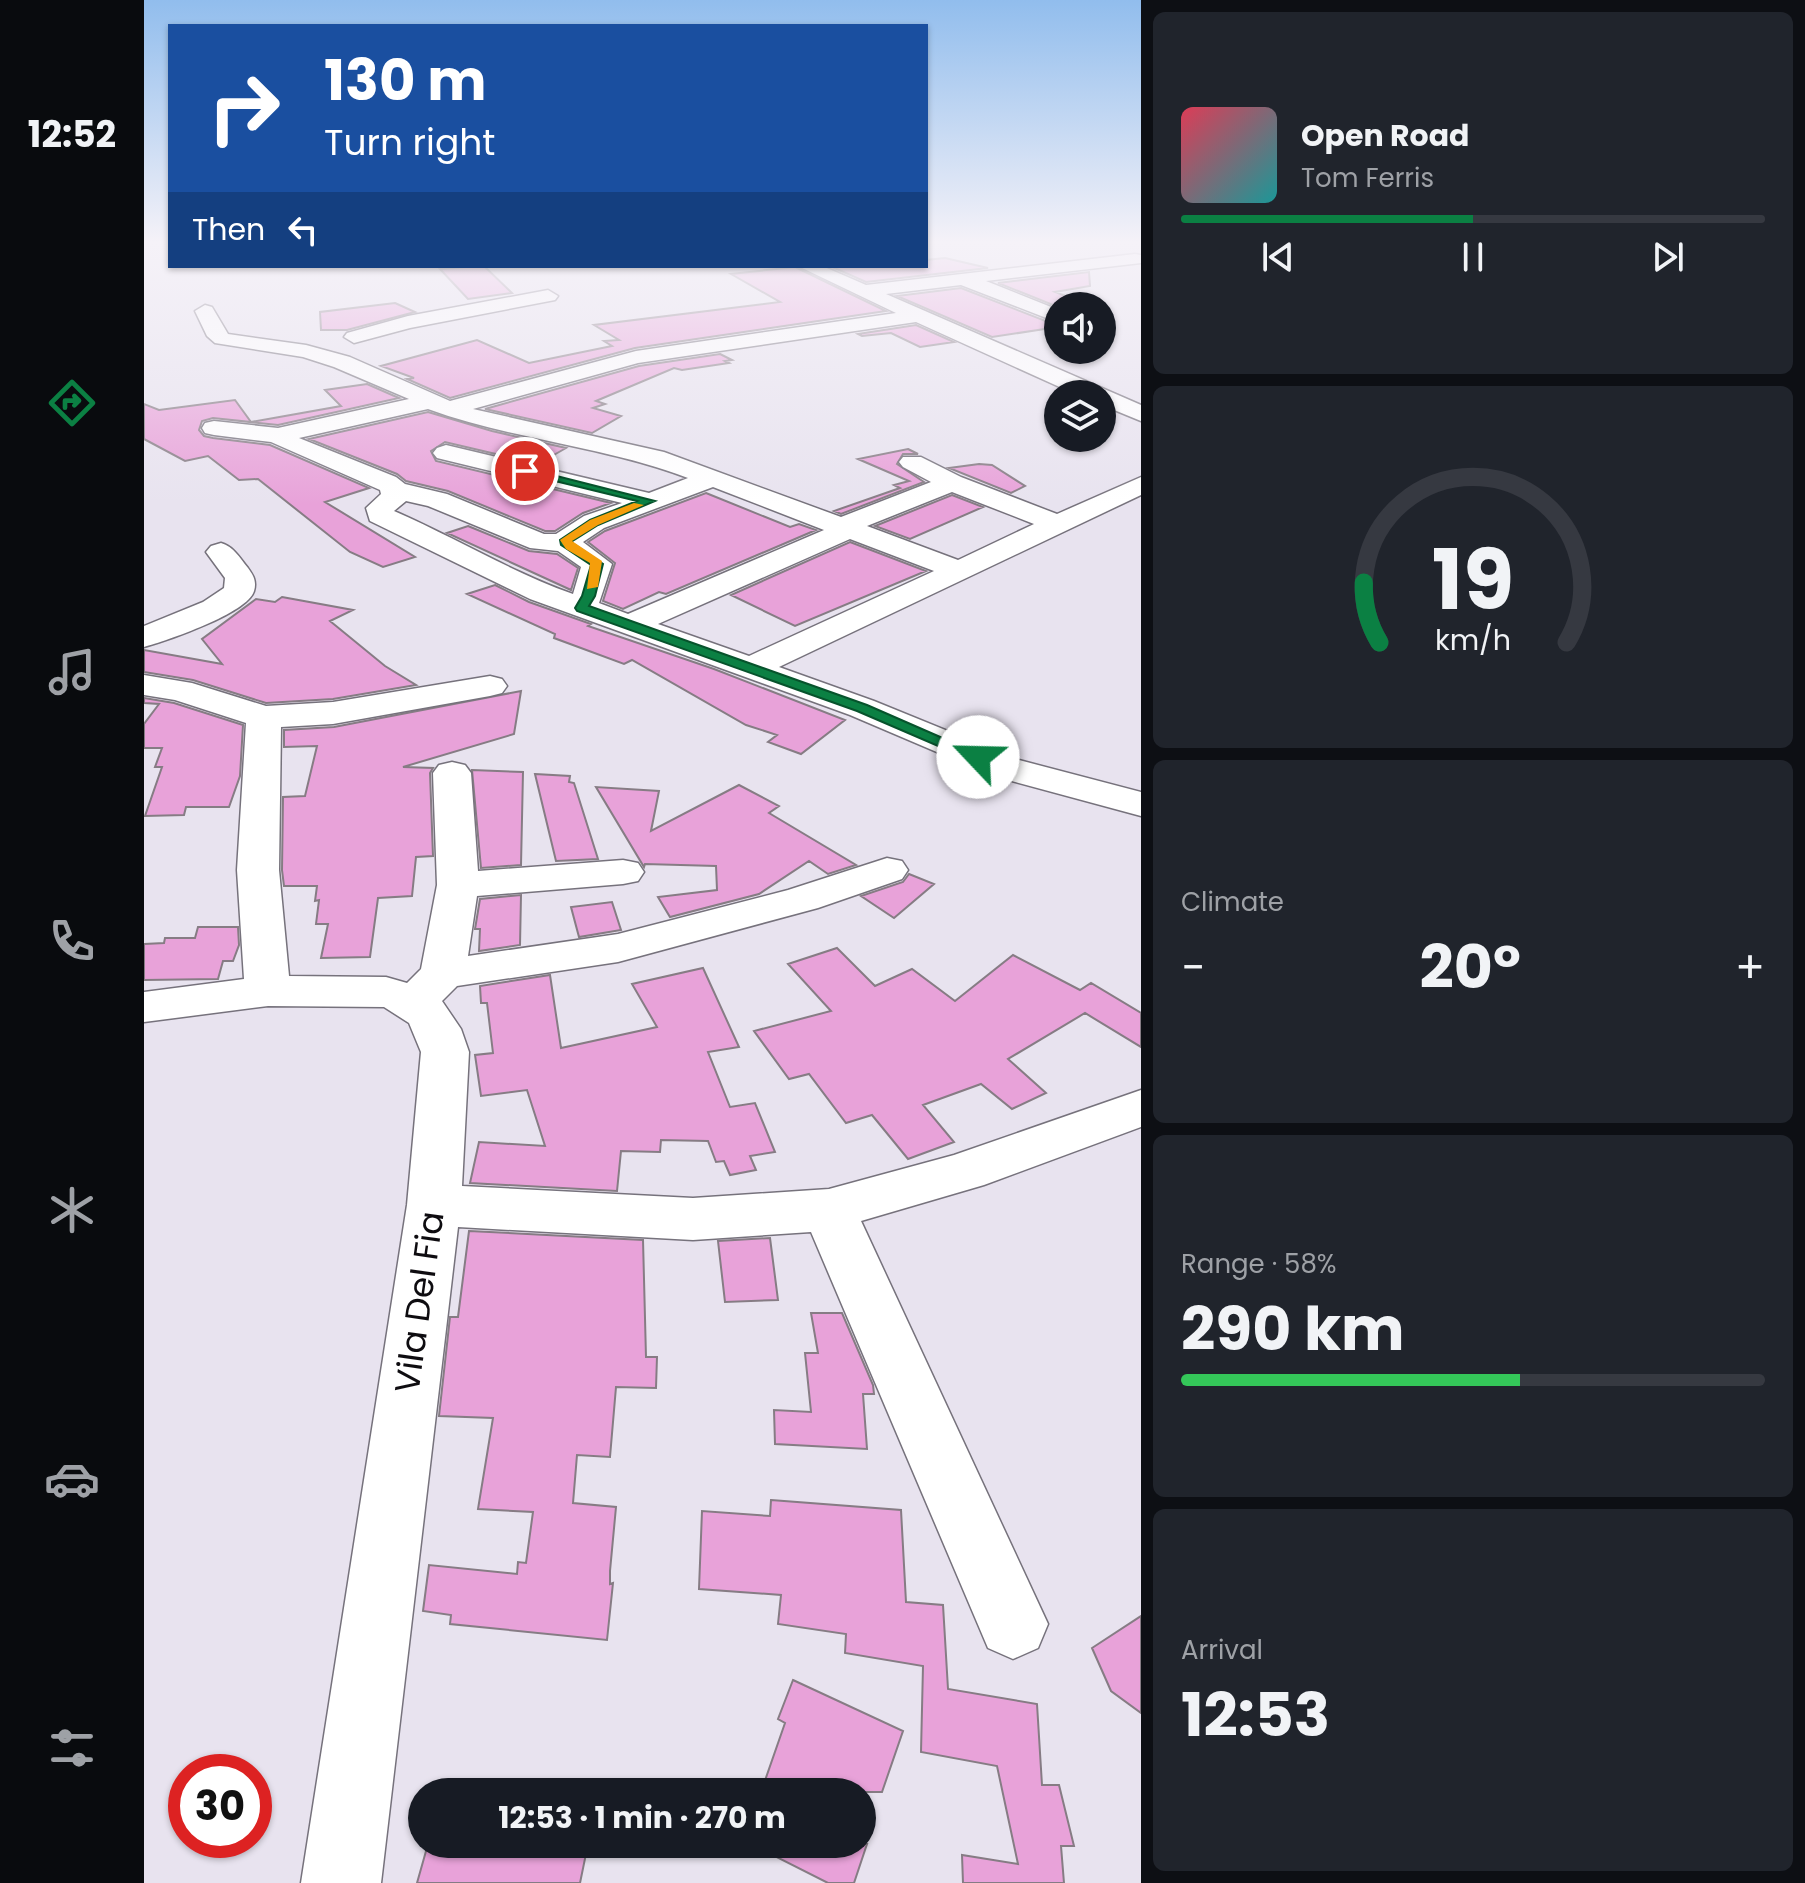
<!DOCTYPE html>
<meta charset="utf-8">
<style>
:root{--surface:#171b24;--page:#20242c;--text:#f1f3f6;--muted:#9ea1a6;--line:#363941;--accent:#0b8043}
body{margin:0;font-family:Poppins,sans-serif;background:var(--page);color:var(--text);height:100vh;display:flex;flex-direction:column;font-size:30px;white-space:nowrap}
*{box-sizing:border-box;margin:0}
p{font-size:26px;color:var(--muted)}
.icon{flex:none;width:44px;height:44px;fill:none;stroke:currentColor;stroke-width:2;stroke-linecap:round;stroke-linejoin:round}
.map{position:relative;flex:1;overflow:hidden}
.side{display:flex;flex-direction:column;gap:12px;padding:12px;background:#0d0f14;width:664px}
.side>*{flex:none}
.guide{position:absolute;left:24px;top:24px;width:760px;height:244px;border-radius:0px;box-shadow:0 2px 6px #0004;background:#1a4fa0;color:#fff;overflow:hidden}
.fabs{position:absolute;left:900px;top:292px;display:grid;gap:16px}
.fabs a{display:grid;place-items:center;width:72px;height:72px;border-radius:50%;background:var(--surface);box-shadow:0 2px 6px #0004;font-size:40px}
.speed{position:absolute;left:24px;top:1754px;display:flex;gap:16px;font-size:40px;font-weight:700;text-align:center}
.speed>*{display:grid;place-content:center;width:104px;height:104px;border-radius:50%;background:var(--surface);box-shadow:0 2px 6px #0004;line-height:1}
.speed .limit{border:12px solid #d22;background:#fff;color:#111}
.pin{position:absolute;display:grid;place-items:center;width:68px;height:68px;color:#fff;margin:-34px;border:4px solid #fff;border-radius:50%;box-shadow:0 2px 8px #0007}
.me{position:absolute;width:88px;margin:-44px;rotate:294deg;stroke-linejoin:round;filter:drop-shadow(0 0 6px #0008)}
.turn{display:flex;align-items:center;gap:28px;height:168px;padding:0 24px;font-size:36px}
.turn .icon{width:104px;height:104px;stroke-width:2.5}
.turn b{display:block;font-size:56px;line-height:68px}
.then{display:flex;align-items:center;height:76px;padding:0 24px;background:#0003;gap:16px;font-size:30px}
.big{font-size:60px;font-weight:700;line-height:1.1}
.side .widget{flex:1;display:flex;flex-direction:column;justify-content:center;gap:12px;min-width:0;padding:0 28px;border-radius:12px;background:var(--page)}
.side .dial{align-items:center;gap:0}
.dial svg{height:208px;overflow:visible;fill:none;stroke:var(--line);stroke-width:7;stroke-linecap:round;text-anchor:middle}
.dial text{fill:var(--text);stroke:none}
.song{display:flex;align-items:center;gap:24px}
.cover{width:96px;height:96px;border-radius:12px;background:linear-gradient(135deg,hsl(350 70% 55%),hsl(180 70% 35%))}
.played{height:8px;border-radius:4px;background:linear-gradient(90deg,var(--accent) 50%,var(--line) 50%)}
.keys{display:flex;justify-content:space-around;direction:ltr}
.heat{display:flex;justify-content:space-between;align-items:center;font-size:44px;direction:ltr}
.charge{height:12px;border-radius:6px;background:linear-gradient(90deg,#34c759 58%,var(--line) 0)}
.trip{position:absolute;left:264px;top:1778px;width:468px;height:80px;border-radius:40px;background:var(--surface);box-shadow:0 2px 6px #0004;font-weight:700;line-height:80px;text-align:center}
main{display:flex;flex:1;min-height:0}
.tabs{display:flex;flex-direction:column;width:144px;justify-content:space-around;align-items:center;background:#090b0e;color:var(--muted)}
.tabs .icon{width:56px;height:56px}
.tabs .active{color:var(--accent)}
.tabs b{font-size:36px;color:var(--text)}
.map>svg:first-child{display:block}
.building{fill:#e8a2d9;stroke:#867c84;stroke-width:2}
.lines{fill:none;stroke-linecap:round;stroke-linejoin:round}
.minor-casing{stroke:#76727c;stroke-width:3}
.minor{fill:#fff;fill-rule:evenodd}
.route{fill:#0b8043;stroke:#07532c;stroke-width:2}
.slow{fill:#f59e0b}
.labels{text-anchor:middle;stroke-width:8;stroke-linejoin:round;paint-order:stroke}
.near-street-label{font-size:34px;fill:#0e0c10;stroke:#fff}
</style>
<main>
<nav class="tabs">
<b>12:52</b>
<svg class="icon active" aria-label="directions" viewBox="0 0 24 24"><path d="M12 3l9 9-9 9-9-9zM9 14v-3h6M13 9l2 2-2 2"/></svg>
<svg class="icon" aria-label="music" viewBox="0 0 24 24"><path d="M9 18V5l10-2v13"/><circle cx="6" cy="18" r="3"/><circle cx="16" cy="16" r="3"/></svg>
<svg class="icon" aria-label="phone" viewBox="0 0 24 24"><path d="M5 4h4l2 5-3 2q2 4 5 5l2-3 5 2v4C11 20 4 13 5 4z"/></svg>
<svg class="icon" aria-label="climate" viewBox="0 0 24 24"><path d="M12 3v18M4 7l16 10M4 17L20 7"/></svg>
<svg class="icon" aria-label="car" viewBox="0 0 24 24"><path d="M5 17H2v-5l4-1 3-4h7l3 4 3 1v5h-3M9 17h6M6 11h13"/><circle cx="7" cy="17" r="2"/><circle cx="17" cy="17" r="2"/></svg>
<svg class="icon" aria-label="filters" viewBox="0 0 24 24"><path d="M4 7h16M4 17h16"/><circle cx="9" cy="7" r="2"/><circle cx="15" cy="17" r="2"/></svg>
</nav>
<div class="map">
<svg width="997" height="1883" viewBox="0 0 997 1883">
<rect width="100%" height="100%" fill="#e8e3ef"/>
<path class="building" d="M801,258L844,268L722,282L686,266H782V260Z
M336,266H340L368,293L324,299L296,269Z
M651,267L742,311L491,348L306,398L263,379L270,378L237,366L333,340L385,363L468,346L460,341L475,340L450,325L636,302L587,274Z
M945,272L946,286L911,292L947,306L914,307L854,283Z
M817,288L904,322L914,319V327L848,337L753,296Z
M251,303L271,312L203,330H177L176,312Z
M772,325L810,342L776,347L747,333L718,336L714,334Z
M576,354L588,360L581,361L585,363L538,370L530,368L452,401L461,404L449,408L477,416L448,433L341,409L495,366Z
M223,384L255,398L134,425L69,418L58,421L55,430L60,436L69,438L126,445L225,488L181,502L271,557L239,567L206,552L114,479L95,480L64,456L41,461L0,439V404L15,410L91,400L107,422L197,406L181,390Z
M284,412L348,431L422,448L394,464L301,442L287,451L292,461L467,503L439,513L411,531H401L304,491L262,481L253,474L165,439Z
M764,449L774,454H759L753,464L780,482L697,514L690,511L756,488L750,485L765,481L714,459Z
M835,464L848,465L881,486L867,493L805,468Z
M562,493L646,527L655,524L672,530L522,594L515,592L479,609L459,601L471,563L444,542L461,531Z
M808,495L839,507L766,539L731,526Z
M324,526L385,551L413,554L434,568L427,590L303,533Z
M706,542L782,571L651,626L587,595Z
M351,585L385,602L447,624L444,626L570,669L701,720L657,754L624,742L633,735L602,725L488,660L480,664L410,638L411,634L323,594Z
M138,597L209,610L186,621L241,666L272,685L189,699L122,703L49,680L0,672V650L78,664L58,639L112,599L131,602Z
M377,691L370,734L259,767L289,768L286,773L289,856L272,857L268,896L234,898L226,957L177,958L184,924H172L175,900L171,901L173,886H140L138,870L139,797L161,796L173,746L140,747V730L190,727Z
M0,698L30,703L99,725L96,776L85,807H42L40,815L1,816L18,767H11L18,748H0V724L15,704L0,703Z
M328,770L379,772L377,865L337,868Z
M391,774L426,776L425,782L430,783L454,859L412,861Z
M595,785L635,806L625,813L712,865L684,874L665,861L615,894L526,917L514,897L573,890L572,866L501,864L500,867L452,787L515,791L507,831Z
M765,874L790,884L750,918L717,896L759,882Z
M377,895L376,945L335,951L336,929H331L336,899Z
M468,902L477,930L435,937L427,907Z
M54,927H94L95,945L89,961H79L74,979L0,980V944L20,943L21,938H51Z
M693,948L731,986L768,969L811,1001L869,955L936,990L947,983L997,1013V1047L941,1013L864,1059L902,1093L868,1109L837,1084L779,1105L810,1142L764,1159L728,1115L702,1123L665,1074L645,1079L610,1031L687,1011L644,964Z
M559,968L595,1047L564,1052L586,1107L611,1103L631,1152L606,1156L612,1170L586,1175L580,1161L572,1162L564,1141L517,1140L516,1152L477,1151L473,1191L326,1183L335,1142L401,1146L383,1090L337,1096L331,1055L349,1053L343,1003H337L336,986L406,975L417,1048L513,1027L488,984Z
M325,1231L499,1240L502,1357H513L512,1388L472,1387L466,1457L433,1455L429,1503L472,1507L466,1571V1584L469,1583L463,1640L306,1624L307,1615L279,1611L285,1565L373,1574L374,1562L382,1563L389,1512L334,1509L349,1418L295,1416L306,1317H314Z
M626,1238L634,1300L581,1302L574,1241Z
M667,1313H698L729,1385L730,1394H719L723,1449L631,1444L630,1410L667,1412L661,1353H674Z
M627,1500L757,1510L762,1602L799,1605L804,1689L893,1704L898,1785H915L930,1846H917L920,1883H819L818,1855L874,1864L853,1766L777,1752L779,1666L701,1653L702,1634L634,1624L637,1595L555,1589L558,1511L626,1516Z
M997,1616V1713L967,1691L948,1648Z
M649,1680L759,1731L738,1792H617L641,1723L634,1719Z
M284,1844H444L436,1883H273Z
M607,1844H723L710,1883H684Z"/>
<g class="lines">
<g class="minor-casing">
<path id="minor" d="M991,254L997,255V263L842,281L912,309V317L905,319L817,285L742,294L997,405V421L958,405V394H931L772,322L494,363L329,409L520,452L697,517L787,482L759,467L755,462L759,457H777L817,477L913,514L997,477V495L635,667L730,701L875,760L997,792V816L849,776L706,715L386,599L226,521L222,508L237,494L236,490L127,442L70,435L61,433L58,428L61,423L70,421L134,428L265,399L190,367L159,357L71,343L63,336L51,311L61,305L68,307L84,334L162,345L206,357L306,401L492,351L752,313L654,266H678L722,285ZM284,409C369,440 460,446 544,478L505,493L302,445L293,448L289,453L293,458L478,503L440,516L412,534H400L303,494L261,484L252,477L155,438ZM569,487L680,530L484,614L455,603L468,564L439,542L460,528ZM808,492L890,524L814,560L723,526ZM262,501L284,506L386,548L414,551L437,567L429,594C367,572 310,537 250,511ZM706,539L790,571L605,656L514,624Z
M404,290L414,296L411,300L266,328L210,343L200,337L203,333L264,316Z
M77,543C90,547 95,557 104,568C109,575 113,581 110,591C104,613 22,641 0,647V626L59,602L80,588L81,578L62,552L67,546Z
M0,675L48,683L122,706L189,702L346,676L358,679L363,686L358,693L346,696L189,724L137,727L135,870L145,976L242,977L263,983L277,969L293,885L289,773L295,765L308,762L321,765L327,773L334,871L479,860L494,863L500,872L494,881L479,884L333,896L324,956L474,934L644,890L743,858L758,861L764,870L758,879L674,908L474,962L313,986L298,1001L317,1029L325,1052L318,1186L549,1198L685,1189L810,1155L997,1090V1127L840,1185L717,1221L904,1624L894,1648L869,1659L844,1648L667,1232L549,1240L314,1227L237,1883H157L263,1205L277,1052L265,1023L240,1007L124,1006L0,1022V992L100,979L93,870L102,723L31,700L0,695Z"/>
</g>
<use href="#minor" class="minor"/>
</g>
<linearGradient id="sky" x2="0" y2="1"><stop stop-color="#91bded"/><stop offset="0.48" stop-color="#f5f2f8"/><stop offset="1" stop-color="#f5f2f8" stop-opacity="0"/></linearGradient>
<rect width="997" height="505" fill="url(#sky)"/>
<path class="route" d="M381,468L511,501L454,525L427,542L459,564L451,596L445,606L723,705L842,757L834,762L829,761L713,711L433,611L431,608L438,596L447,565L417,545L416,540L446,520L493,501L378,473V469Z"/>
<path class="slow" d="M490,503L500,505L454,525L428,541L458,561L454,587L443,589L446,563L422,549L416,540L446,520Z"/>
<g class="labels">
<g class="near-street-label">
<text transform="translate(275 1302) rotate(-82)" y="12">Vila Del Fia</text>
</g>
</g>
</svg>
<div class="fabs">
<a><svg class="icon" aria-label="sound" viewBox="0 0 24 24"><path d="M4 9h4l5-4v14l-5-4H4zM17 9q2 3 0 6"/></svg></a>
<a><svg class="icon" aria-label="layers" viewBox="0 0 24 24"><path d="M12 4l9 5-9 5-9-5zM3 14l9 5 9-5"/></svg></a>
</div>
<div class="speed"><div class="limit">30</div></div>
<div class="pin" style="left:381px;top:471px;background:#d93025"><svg class="icon" aria-label="arrive" viewBox="0 0 24 24"><path d="M6 21V4h12l-3 4 3 4H6"/></svg></div>
<svg class="me" style="left:834px;top:757px" viewBox="-20 -20 40 40"><circle r="19" fill="#fff"/><path d="M0-13L10 11 0 6-10 11z" fill="#0b8043"/></svg>
<div class="trip">12:53 · 1 min · 270 m</div>
<div class="guide">
<div class="turn"><svg class="icon" aria-label="right" viewBox="0 0 24 24"><path d="M7 20v-9h11M14 6l5 5-5 5"/></svg><div><b>130 m</b>Turn right</div></div>
<div class="then">Then<svg class="icon" aria-label="left" viewBox="0 0 24 24"><path d="M17 20v-9H6M10 6l-5 5 5 5"/></svg></div>
</div>
</div>
<section class="side">
<div class="widget">
<div class="song"><i class="cover"></i><div><b>Open Road</b><p>Tom Ferris</p></div></div>
<div class="played"></div>
<div class="keys"><svg class="icon" aria-label="previous" viewBox="0 0 24 24"><path d="M18 5L8 12l10 7zM5 5v14"/></svg><svg class="icon" aria-label="pause" viewBox="0 0 24 24"><path d="M8 5v14M16 5v14"/></svg><svg class="icon" aria-label="next" viewBox="0 0 24 24"><path d="M6 5l10 7-10 7zM19 5v14"/></svg></div>
</div>
<div class="widget dial"><svg viewBox="0 0 100 80">
<path d="M14 69A42 42 0 1 1 86 69"/>
<path d="M14 69A42 42 0 0 1 8 46" stroke="#0b8043"/>
<text x="50" y="56" font-size="32" font-weight="700">19</text>
<text x="50" y="72" font-size="11">km/h</text>
</svg></div>
<div class="widget"><p>Climate</p>
<div class="heat"><a>−</a><b class="big">20°</b><a>+</a></div>
</div>
<div class="widget"><p>Range · 58%</p><b class="big">290 km</b><div class="charge"></div></div>
<div class="widget"><p>Arrival</p><b class="big">12:53</b></div>
</section>
</main>
